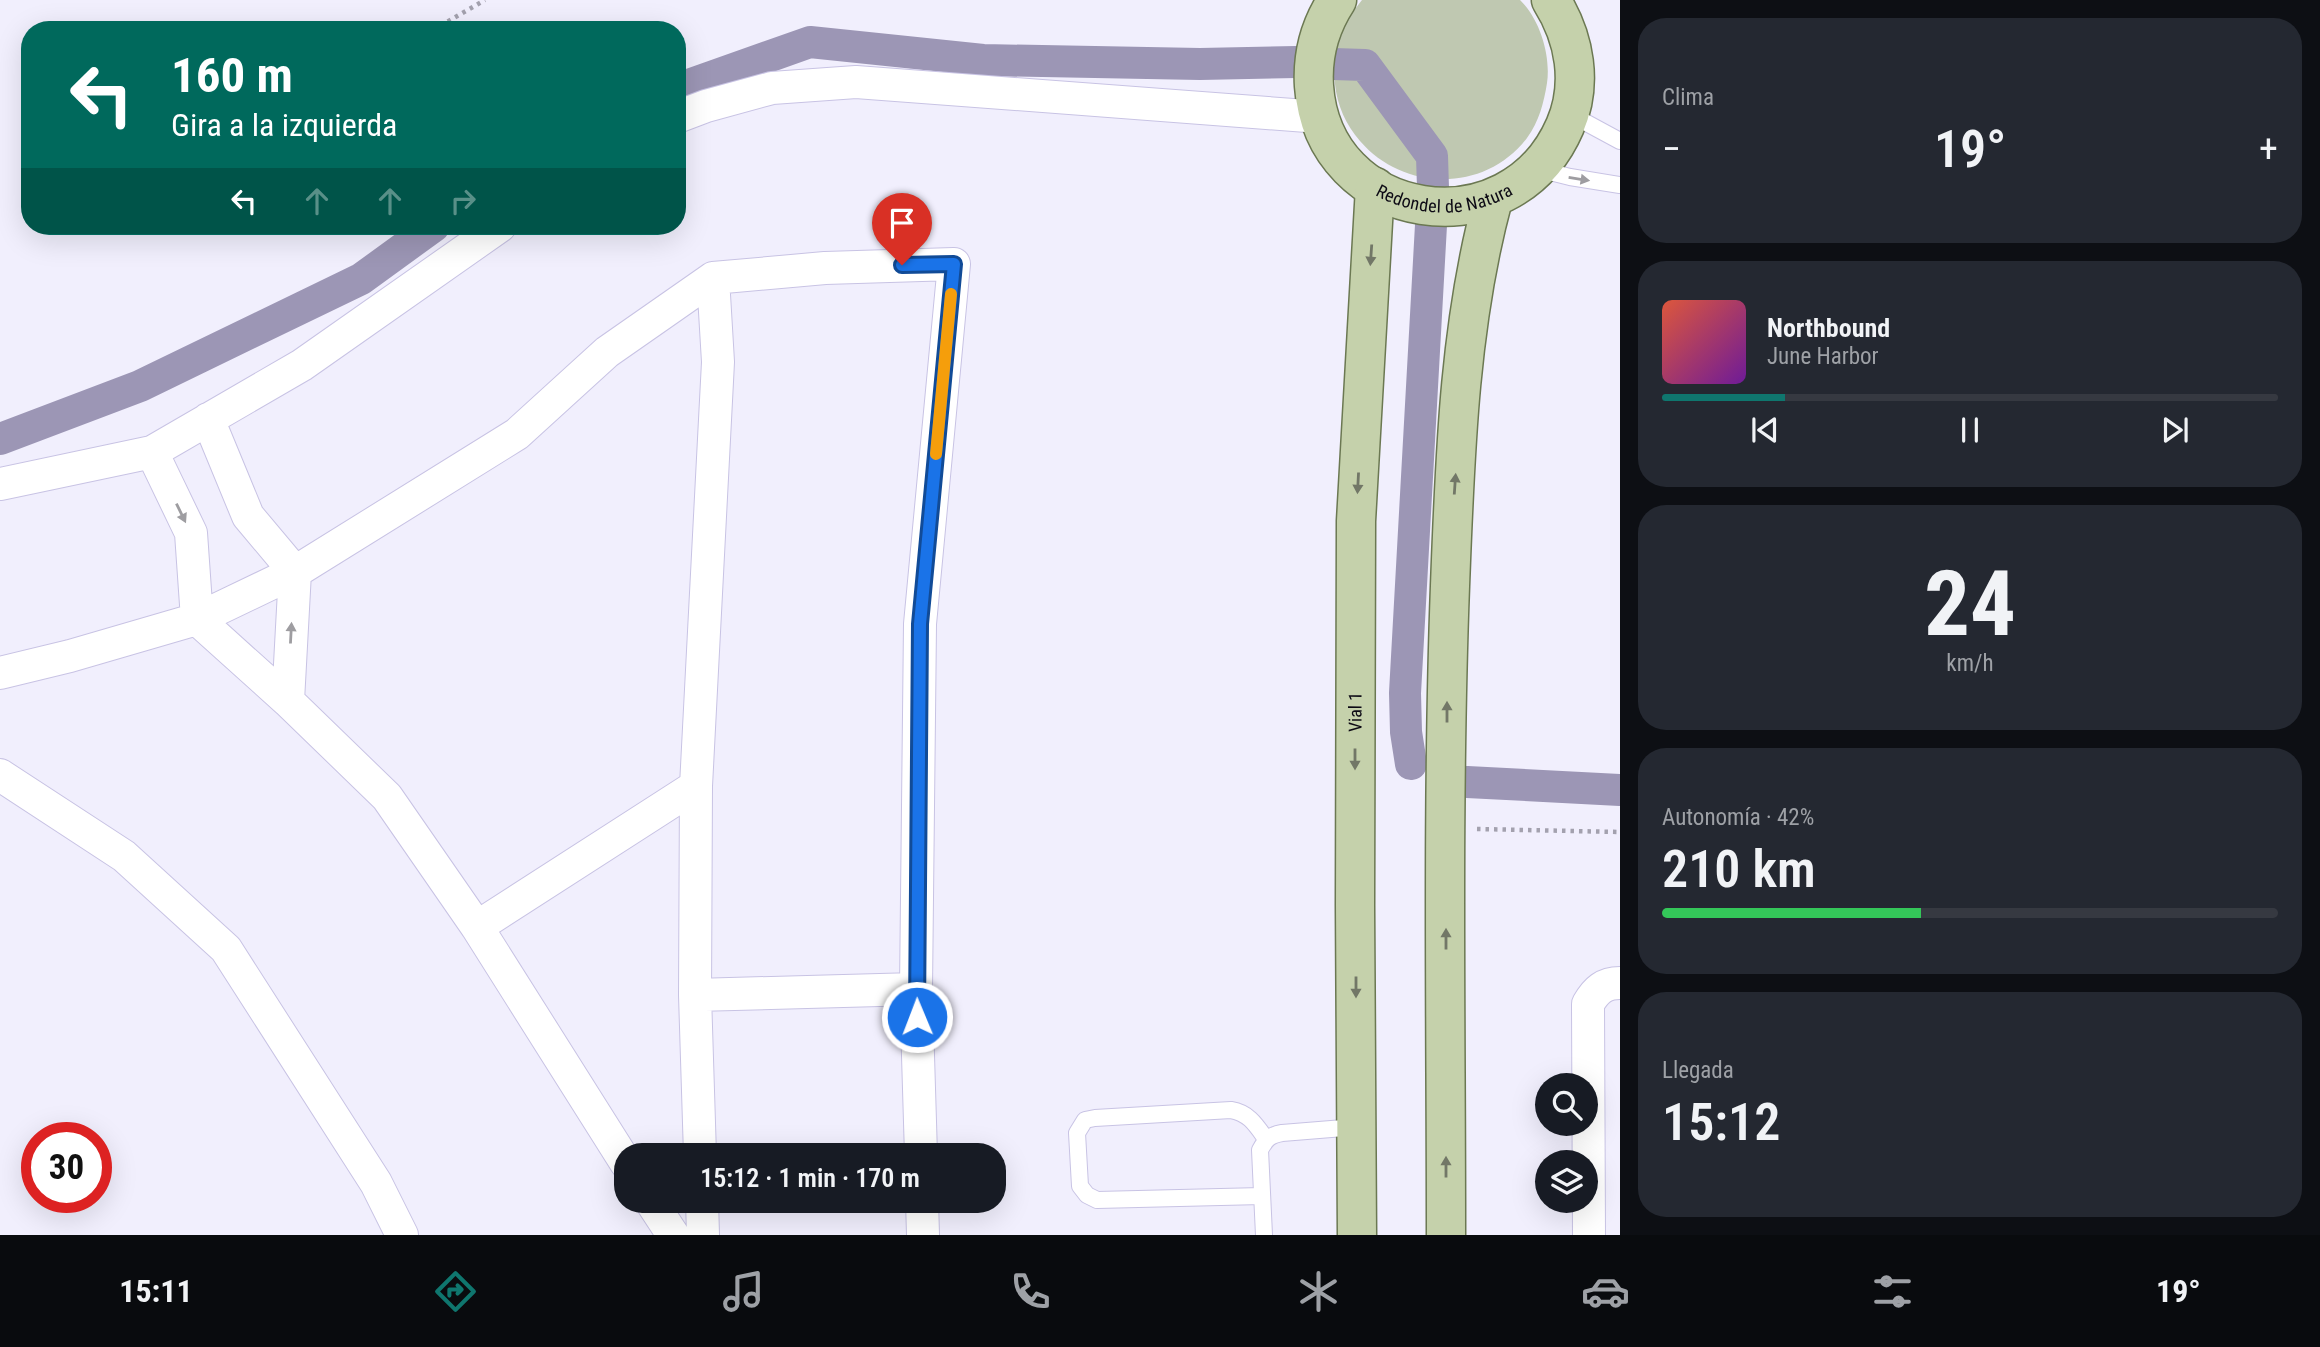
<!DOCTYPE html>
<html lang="es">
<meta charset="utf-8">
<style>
:root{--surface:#171b24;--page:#242831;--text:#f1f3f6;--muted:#9ea1a6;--line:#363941;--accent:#0f766e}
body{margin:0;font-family:"Roboto Condensed",sans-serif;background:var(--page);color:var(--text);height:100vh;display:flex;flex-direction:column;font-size:26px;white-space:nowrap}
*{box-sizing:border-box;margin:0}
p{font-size:23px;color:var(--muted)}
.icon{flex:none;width:38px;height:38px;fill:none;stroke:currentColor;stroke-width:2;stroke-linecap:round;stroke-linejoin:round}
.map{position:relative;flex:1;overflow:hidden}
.sheet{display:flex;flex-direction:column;gap:18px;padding:18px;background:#0d0f14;width:700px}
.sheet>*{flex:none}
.banner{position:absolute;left:21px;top:21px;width:665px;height:214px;border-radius:28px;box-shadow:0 7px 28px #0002;background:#00695c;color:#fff;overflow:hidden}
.fabs{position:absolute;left:1535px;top:1073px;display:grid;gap:14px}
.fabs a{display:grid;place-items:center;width:63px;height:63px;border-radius:50%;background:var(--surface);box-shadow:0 7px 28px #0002;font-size:35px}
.speed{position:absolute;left:21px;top:1122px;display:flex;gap:14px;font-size:35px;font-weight:700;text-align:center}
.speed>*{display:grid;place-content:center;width:91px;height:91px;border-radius:50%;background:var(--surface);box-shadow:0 7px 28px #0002;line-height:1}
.speed .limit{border:10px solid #d22;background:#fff;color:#111}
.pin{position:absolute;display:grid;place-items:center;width:60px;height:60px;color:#fff;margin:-72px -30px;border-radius:50% 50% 50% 0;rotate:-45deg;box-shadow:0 0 7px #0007}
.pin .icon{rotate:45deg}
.me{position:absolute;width:77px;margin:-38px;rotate:359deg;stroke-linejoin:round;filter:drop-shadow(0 0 5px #0008)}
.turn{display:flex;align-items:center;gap:24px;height:147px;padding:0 35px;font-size:32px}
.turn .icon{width:91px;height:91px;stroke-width:2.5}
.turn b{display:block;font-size:49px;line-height:60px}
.lanes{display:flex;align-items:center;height:66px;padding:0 35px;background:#0003;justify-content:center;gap:35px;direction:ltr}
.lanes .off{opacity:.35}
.big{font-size:52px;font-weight:600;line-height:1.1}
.sheet .widget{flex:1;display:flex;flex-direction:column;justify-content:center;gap:10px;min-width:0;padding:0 24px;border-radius:28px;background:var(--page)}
.sheet .dial{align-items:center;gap:0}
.dial b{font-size:91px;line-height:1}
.song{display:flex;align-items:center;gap:21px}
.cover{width:84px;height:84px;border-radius:10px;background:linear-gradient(135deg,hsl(10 70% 55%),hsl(280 70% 35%))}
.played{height:7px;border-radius:4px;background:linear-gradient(90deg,var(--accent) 20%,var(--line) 20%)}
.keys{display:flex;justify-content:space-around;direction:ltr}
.heat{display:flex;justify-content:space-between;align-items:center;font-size:38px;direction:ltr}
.charge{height:10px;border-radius:5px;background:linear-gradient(90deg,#34c759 42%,var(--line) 0)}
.trip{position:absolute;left:614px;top:1143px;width:392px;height:70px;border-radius:28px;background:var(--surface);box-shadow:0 7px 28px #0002;font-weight:600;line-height:70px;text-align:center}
.tab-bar{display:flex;height:112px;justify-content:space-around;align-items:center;background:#090b0e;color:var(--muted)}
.tab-bar .icon{width:49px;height:49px}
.tab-bar .selected{color:var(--accent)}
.tab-bar b{font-size:32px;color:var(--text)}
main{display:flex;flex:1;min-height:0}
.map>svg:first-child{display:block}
.green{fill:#bfc8b1}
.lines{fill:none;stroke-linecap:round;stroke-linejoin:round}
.canal{stroke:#9c96b5;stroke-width:32}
.lane-casing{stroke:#c8c3e4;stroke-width:18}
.street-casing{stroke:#c8c3e4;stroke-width:34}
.primary-casing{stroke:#6b7852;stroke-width:41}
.path{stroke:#a3a1ae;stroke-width:4.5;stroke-dasharray:3.5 5;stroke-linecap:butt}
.lane{stroke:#fff;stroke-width:16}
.street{stroke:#fff;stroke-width:32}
.primary{stroke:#c5d1ab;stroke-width:38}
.oneway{fill:#9e9da1}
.oneway2{fill:#727767}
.route-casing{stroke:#114b97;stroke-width:18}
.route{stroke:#1a73e8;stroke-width:12}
.slow{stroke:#f59e0b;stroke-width:12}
.labels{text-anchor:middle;stroke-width:6;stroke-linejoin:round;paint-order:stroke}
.street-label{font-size:18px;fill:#0c0914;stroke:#f1effd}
</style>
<main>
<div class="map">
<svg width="1620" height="1235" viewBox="0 0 1620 1235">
<rect width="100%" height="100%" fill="#f1effd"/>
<path class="green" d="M1362,0H1520C1540,19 1551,56 1547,83C1544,102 1539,122 1527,138C1485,193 1404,192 1360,141C1346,125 1337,105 1335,84C1334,65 1335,45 1344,27C1348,17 1356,8 1362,0Z"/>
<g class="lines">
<path class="canal" d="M1333,64L1365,65L1432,156L1433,188
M677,89L810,42L983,60L1200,64L1296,62
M0,439L140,386L361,279L434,226
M1411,764L1406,732L1405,693L1431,225
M1467,782L1620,790"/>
<g class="lane-casing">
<path id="lane" d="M1570,114L1620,141
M1538,169L1570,177L1620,185
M1262,1196L1097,1200L1087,1195L1080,1186L1077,1133L1085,1120L1095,1118L1231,1110C1249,1113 1256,1125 1266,1139
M1264,1235L1260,1150C1266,1139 1270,1135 1282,1133L1356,1127"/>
</g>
<g class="street-casing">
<path id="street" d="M677,117L706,106L772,88L856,82L1320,117
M208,419L248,516L295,572L288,701
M152,452L191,533L197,619L288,701L387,797L477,927L626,1163
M0,484L152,452L302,365L500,226
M0,673L70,656L197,619L295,572L517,434L607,352L713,278L825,268L954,264L920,624L916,989L921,1155
M0,775L124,856L226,949L376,1183L402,1235
M477,927L696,786
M695,995L916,989
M700,1155L695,995L696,786L718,362L713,278
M650,1200L673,1235
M702,1200L703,1235
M922,1200L923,1235
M1589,1235L1588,1004C1596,990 1604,983 1620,983"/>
</g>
<g class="primary-casing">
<g id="primary">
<path id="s1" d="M1337,0C1320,26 1312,55 1314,86C1323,223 1510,253 1565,126C1583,84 1575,38 1551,0"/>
<path id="s2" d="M1357,1235L1355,905L1356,521L1375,187"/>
<path d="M1446,1235C1446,1019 1442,802 1450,586C1455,456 1459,324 1493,199"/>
</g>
</g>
<path class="path" d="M433,30L485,0
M1477,829L1620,832"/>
<use href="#lane" class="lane"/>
<use href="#street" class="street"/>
<use href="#primary" class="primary"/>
</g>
<defs><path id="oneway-solid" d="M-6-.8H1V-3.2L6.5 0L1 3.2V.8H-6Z" transform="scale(1.75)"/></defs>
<g class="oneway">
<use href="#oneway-solid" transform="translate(1579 179) rotate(9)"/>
<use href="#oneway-solid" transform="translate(181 513) rotate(64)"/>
<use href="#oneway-solid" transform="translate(291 633) rotate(-87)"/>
</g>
<g class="oneway2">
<use href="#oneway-solid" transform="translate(1371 255) rotate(94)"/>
<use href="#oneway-solid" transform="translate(1358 483) rotate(93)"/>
<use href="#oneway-solid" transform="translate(1455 484) rotate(-86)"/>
<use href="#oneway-solid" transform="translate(1447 712) rotate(-90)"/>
<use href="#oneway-solid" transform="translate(1355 759) rotate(90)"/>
<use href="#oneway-solid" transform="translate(1446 939) rotate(-90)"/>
<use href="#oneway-solid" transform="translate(1356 987) rotate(90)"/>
<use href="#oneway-solid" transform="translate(1446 1167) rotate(-90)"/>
</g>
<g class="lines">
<g class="route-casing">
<path id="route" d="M902,265L954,264L920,624L917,1017"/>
</g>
<use href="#route" class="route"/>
<path class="slow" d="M936,454L951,294"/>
</g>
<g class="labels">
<g class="street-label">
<text dy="6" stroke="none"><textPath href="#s1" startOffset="287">Redondel de Natura</textPath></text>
<text dy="6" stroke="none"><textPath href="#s2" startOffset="523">Vial 1</textPath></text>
</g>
</g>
</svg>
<div class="fabs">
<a><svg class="icon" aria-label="search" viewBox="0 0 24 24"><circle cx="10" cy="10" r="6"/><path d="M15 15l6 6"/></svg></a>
<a><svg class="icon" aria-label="layers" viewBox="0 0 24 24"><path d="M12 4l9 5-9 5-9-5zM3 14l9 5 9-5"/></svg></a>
</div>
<div class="speed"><div class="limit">30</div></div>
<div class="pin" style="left:902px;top:265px;background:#d93025"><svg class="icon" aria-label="arrive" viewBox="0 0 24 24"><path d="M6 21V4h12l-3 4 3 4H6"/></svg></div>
<svg class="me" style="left:917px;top:1017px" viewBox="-20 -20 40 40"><circle r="17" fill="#1a73e8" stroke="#fff" stroke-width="3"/><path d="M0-11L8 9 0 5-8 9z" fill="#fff"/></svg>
<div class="trip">15:12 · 1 min · 170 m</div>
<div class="banner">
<div class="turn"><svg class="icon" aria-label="left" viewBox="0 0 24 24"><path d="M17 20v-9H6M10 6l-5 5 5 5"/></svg><div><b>160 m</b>Gira a la izquierda</div></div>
<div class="lanes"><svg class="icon" aria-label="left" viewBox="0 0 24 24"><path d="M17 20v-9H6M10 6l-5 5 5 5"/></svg><svg class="icon off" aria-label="ahead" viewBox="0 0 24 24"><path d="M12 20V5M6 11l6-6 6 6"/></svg><svg class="icon off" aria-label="ahead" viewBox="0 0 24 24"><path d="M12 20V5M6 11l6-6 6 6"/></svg><svg class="icon off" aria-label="right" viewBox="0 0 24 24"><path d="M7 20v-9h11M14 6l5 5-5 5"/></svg></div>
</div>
</div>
<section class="sheet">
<div class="widget"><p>Clima</p>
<div class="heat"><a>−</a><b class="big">19°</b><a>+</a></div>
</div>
<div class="widget">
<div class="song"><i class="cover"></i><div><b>Northbound</b><p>June Harbor</p></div></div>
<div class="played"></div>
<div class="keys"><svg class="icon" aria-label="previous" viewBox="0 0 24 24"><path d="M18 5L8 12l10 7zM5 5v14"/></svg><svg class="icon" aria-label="pause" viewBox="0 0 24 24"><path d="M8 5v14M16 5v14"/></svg><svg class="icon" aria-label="next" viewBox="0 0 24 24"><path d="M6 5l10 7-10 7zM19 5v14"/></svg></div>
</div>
<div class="widget dial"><b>24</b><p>km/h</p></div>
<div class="widget"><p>Autonomía · 42%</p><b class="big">210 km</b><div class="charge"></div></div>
<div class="widget"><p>Llegada</p><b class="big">15:12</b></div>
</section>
</main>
<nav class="tab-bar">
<b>15:11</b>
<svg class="icon selected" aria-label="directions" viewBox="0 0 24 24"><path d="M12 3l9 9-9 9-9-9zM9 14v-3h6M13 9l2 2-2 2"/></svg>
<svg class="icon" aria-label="music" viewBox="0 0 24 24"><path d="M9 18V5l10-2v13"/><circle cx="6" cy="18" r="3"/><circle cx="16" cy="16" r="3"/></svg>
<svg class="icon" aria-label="phone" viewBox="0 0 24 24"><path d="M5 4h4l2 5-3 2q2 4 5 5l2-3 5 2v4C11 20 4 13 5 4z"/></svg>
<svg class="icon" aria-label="climate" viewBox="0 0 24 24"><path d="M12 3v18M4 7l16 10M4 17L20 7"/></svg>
<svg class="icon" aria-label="car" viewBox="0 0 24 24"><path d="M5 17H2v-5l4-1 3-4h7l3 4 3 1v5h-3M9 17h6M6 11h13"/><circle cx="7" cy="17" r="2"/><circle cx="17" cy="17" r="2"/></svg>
<svg class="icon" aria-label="filters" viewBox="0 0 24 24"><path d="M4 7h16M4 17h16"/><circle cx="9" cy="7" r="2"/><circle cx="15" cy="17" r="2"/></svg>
<b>19°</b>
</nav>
